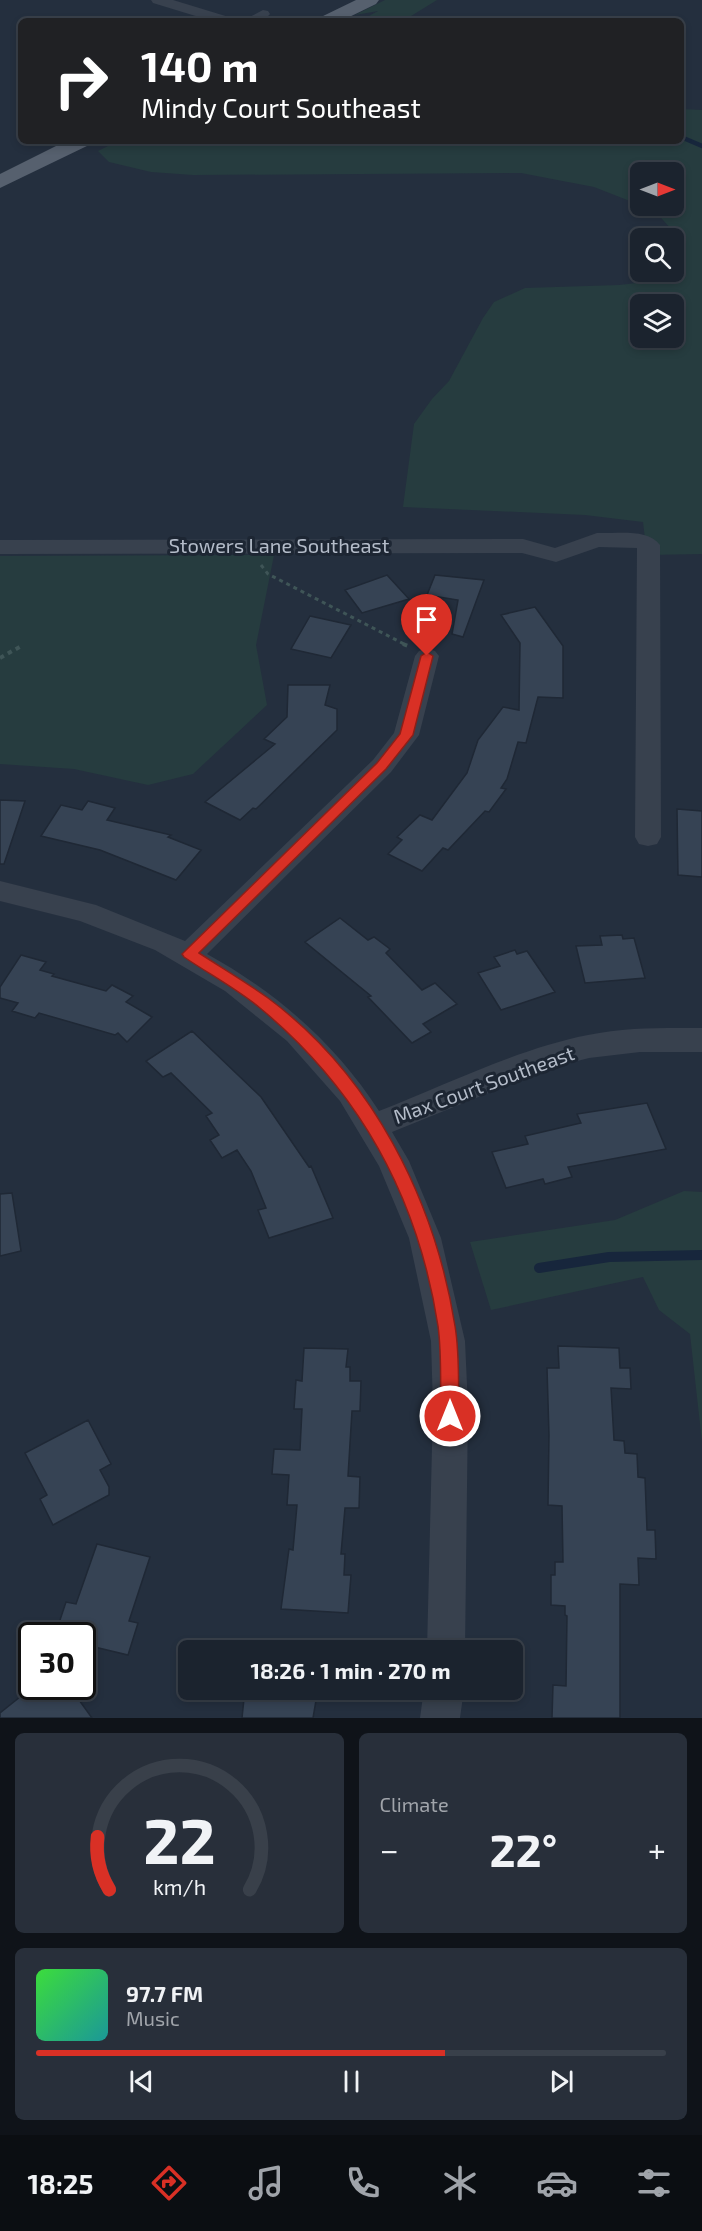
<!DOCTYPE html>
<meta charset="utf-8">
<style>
:root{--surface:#1b232e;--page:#282f3a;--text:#f1f3f6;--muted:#a0a4aa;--line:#39404a;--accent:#d93025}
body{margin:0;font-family:"Exo 2",sans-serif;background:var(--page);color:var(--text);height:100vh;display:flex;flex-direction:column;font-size:22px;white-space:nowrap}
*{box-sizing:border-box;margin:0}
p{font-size:20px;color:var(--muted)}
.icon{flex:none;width:33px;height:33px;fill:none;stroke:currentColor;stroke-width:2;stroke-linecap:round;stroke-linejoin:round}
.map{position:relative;height:1718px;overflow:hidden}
.details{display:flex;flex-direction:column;gap:15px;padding:15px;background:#0f1319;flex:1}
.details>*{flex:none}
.banner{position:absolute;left:18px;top:18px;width:666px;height:126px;border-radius:9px;box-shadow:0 3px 9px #0003,0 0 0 2px var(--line);background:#202124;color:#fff;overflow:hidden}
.needle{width:39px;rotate:90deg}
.tools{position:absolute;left:630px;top:162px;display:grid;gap:12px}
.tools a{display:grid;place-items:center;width:54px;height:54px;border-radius:9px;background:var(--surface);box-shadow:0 3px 9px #0003,0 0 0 2px var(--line);font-size:30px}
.speed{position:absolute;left:18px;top:1622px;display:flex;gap:12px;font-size:30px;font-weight:700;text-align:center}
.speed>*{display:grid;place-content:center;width:78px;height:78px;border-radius:50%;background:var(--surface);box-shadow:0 3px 9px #0003,0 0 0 2px var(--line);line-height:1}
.speed .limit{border:3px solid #111;border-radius:9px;background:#fff;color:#111}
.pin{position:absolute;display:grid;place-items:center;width:51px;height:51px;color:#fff;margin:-62px -26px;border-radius:50% 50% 50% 0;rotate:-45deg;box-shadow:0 0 6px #0007}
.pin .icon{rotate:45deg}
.me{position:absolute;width:66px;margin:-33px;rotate:0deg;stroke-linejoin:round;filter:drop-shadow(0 0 4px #0008)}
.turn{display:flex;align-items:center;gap:21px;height:126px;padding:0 24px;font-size:27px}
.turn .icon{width:78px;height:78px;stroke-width:2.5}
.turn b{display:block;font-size:42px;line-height:51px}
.big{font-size:45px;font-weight:700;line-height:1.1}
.details .tile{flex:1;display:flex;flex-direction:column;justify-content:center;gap:9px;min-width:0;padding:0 21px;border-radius:9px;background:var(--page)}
.details .dial{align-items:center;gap:0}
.dial svg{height:156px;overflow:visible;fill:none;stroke:var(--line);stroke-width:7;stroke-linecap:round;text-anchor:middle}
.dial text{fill:var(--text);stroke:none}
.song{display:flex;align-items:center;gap:18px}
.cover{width:72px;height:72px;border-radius:9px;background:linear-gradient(135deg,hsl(120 70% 55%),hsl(180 70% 35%))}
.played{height:6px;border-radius:3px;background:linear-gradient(90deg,var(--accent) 65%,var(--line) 65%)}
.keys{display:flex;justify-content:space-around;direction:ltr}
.heat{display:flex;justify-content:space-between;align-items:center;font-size:33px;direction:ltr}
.details .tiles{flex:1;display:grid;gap:15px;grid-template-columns:1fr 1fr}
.tile:last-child{grid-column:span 2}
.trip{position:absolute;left:178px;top:1640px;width:345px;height:60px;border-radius:9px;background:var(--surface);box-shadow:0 3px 9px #0003,0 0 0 2px var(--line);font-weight:700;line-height:60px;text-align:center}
.tabs{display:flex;height:96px;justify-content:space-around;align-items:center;background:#0b0e12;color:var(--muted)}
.tabs .icon{width:42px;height:42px}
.tabs .active{color:var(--accent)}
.tabs b{font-size:27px;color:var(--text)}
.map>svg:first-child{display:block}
.green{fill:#263c3f;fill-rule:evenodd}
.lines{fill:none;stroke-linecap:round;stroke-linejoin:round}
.stream-far1{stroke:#17263c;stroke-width:4.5}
.stream{stroke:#17263c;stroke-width:10}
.building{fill:#364354;stroke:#1f2835;stroke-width:1.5}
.path-far1{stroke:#3f5557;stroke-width:3;stroke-dasharray:4 4;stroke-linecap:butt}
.path{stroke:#3f5557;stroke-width:4;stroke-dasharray:4.5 4.5;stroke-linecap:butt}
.minor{fill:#38414e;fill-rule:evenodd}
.major{fill:#56606e;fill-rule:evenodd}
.route{fill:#d93025;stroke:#8d1f18;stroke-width:1.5}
.labels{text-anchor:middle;stroke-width:6;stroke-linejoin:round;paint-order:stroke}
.street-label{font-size:20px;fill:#b4bcc9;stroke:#1d2633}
</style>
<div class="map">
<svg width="702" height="1718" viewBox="0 0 702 1718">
<rect width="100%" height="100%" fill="#242f3e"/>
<path class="green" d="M385,0H437L403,21H360L378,11L355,15Z
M681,109L702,110V554L647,555L643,522L585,515L403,507L414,424L432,399L449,381L483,318L494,302L525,288L619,285L663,280L686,266V246L655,211L641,206H674V172H640V205L594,187L521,173L193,175L151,172L109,162L98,151L118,141H681ZM640,304H674V338H640Z
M274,555L256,645L267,705L193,774L148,785L74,769L0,764V556Z
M684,1191L702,1192V1442L690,1334L659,1310L643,1277L491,1310L470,1242L615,1220Z"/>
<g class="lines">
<path class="stream-far1" d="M681,137L702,146"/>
<path class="stream" d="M539,1268L609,1257L702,1255"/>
</g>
<path class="building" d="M387,575L409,599L362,613L345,590Z
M435,575L484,580L463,637L452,634L458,600L427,595Z
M535,607L563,646V698L538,697L526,743L518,742L507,779L501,788L506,789L489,812L485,811L448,850L443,848L422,871L388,854L402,840L397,837L420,815L432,820L467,773L478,740L503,707L519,710L520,643L501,615Z
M310,616L351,625L331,658L291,649Z
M288,685H330L325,705L337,709V730L256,809L253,808L240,820L205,802L275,744L264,739L287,717Z
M0,800L25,801L4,864H0Z
M88,801L115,808L107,820L171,835L168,837L201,850L176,880L100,850L41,836L61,805L82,810Z
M677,809L702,811V877L678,875Z
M340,918L368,940L374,937L390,949L386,953L422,990L435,983L457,1004L423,1024L431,1032L412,1043L368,997L371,996L305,942Z
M622,935L623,939L634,938L645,978L585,983L576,946L602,945L600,936Z
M515,950L517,954L527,951L555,992L501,1010L478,973L500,966L494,957Z
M21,955L46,962L40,970L54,974L52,976L106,991L112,985L133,996L126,1002L152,1017L127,1042L118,1033L115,1035L39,1013L35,1018L12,1011L18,1003L0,998V987Z
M192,1031L261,1097L309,1167L311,1166L333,1218L269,1238L258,1210L266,1208L251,1171L237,1150L222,1158L210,1140L219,1135L206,1116L212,1113L171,1073L163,1077L146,1061Z
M647,1103L666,1149L568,1167L572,1177L545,1184L543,1179L506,1188L492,1152L528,1144L525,1136L581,1123L577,1114Z
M12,1193L21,1251L0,1256V1194Z
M558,1346L619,1348L620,1368H630L631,1389L611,1388L614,1440L624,1441L625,1453L637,1454L638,1477L645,1478L647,1530H655L656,1559L638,1558L639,1585L620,1584V1718H552L553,1685L566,1686L567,1616L565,1615V1606L551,1605V1575H555V1562H563L562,1506L548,1505L549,1435L547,1368H559Z
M304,1348L348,1349L346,1367H350V1381H361L360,1411H352L348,1476L360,1477L359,1508H345L341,1554H345L344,1575H351L348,1613L281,1609L289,1549L293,1550L297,1505H287L289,1475L272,1474L274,1449L300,1450L302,1409H294L296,1380L302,1381Z
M88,1420L111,1464L100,1470L109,1487V1495L53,1525L40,1499L47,1495L25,1453Z
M97,1544L150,1557L129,1621L138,1623L128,1655L82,1644V1635H55L66,1602L76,1604Z
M255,1643L287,1648L299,1650H253Z
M47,1686H69L92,1718H0V1713L25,1693L30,1700Z
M245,1689H318L313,1718H242Z"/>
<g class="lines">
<path class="path-far1" d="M261,565L268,574L406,645"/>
<path class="path" d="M403,644L408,646
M0,658L23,645"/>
<path class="minor" d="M151,0H173L232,18L234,21H212L153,3Z
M263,10L268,11L270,14C263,23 252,21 242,21Z
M597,533C616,534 648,528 660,545L661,837L657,844L648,846L639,844L635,837L637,548L599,547L556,562L522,553L0,554V540L523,539L555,548Z
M427,648L435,651L439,656L419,735L391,772L207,954C276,992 336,1044 379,1111C446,1085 517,1049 588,1035C626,1027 664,1028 702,1028V1052H640L589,1058L550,1068L392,1132L409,1161L441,1238L465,1341L468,1407L465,1650H427L433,1407L431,1341L409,1238L379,1166L340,1101L287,1041L225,991L155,950L80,921L0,901V881L96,905L185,941L373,760L394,733L415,656L419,651Z
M424,1689H464L460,1718H420Z"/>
<path class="major" d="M356,0H379L376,4L341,21H318L321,17Z
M66,141H92L89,145L0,188V174Z"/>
</g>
<path class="route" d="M427,652L433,656L413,735L386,769L199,953C222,968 246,982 268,998C372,1075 435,1200 455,1326C460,1355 458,1387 459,1416L457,1422L450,1425L444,1422L441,1416C440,1387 442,1355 438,1326C418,1197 360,1091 260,1008C237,989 209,974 184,957L182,954L377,763L400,734L421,656Z"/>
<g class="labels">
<g class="street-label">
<text x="279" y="553">Stowers Lane Southeast</text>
<text transform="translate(484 1085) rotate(-20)" y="7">Max Court Southeast</text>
</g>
</g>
</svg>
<div class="tools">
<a><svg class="needle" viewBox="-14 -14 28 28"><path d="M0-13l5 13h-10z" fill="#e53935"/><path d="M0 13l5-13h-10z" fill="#a0a4aa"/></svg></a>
<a><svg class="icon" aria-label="search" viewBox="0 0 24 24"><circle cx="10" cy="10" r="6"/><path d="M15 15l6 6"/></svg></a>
<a><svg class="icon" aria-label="layers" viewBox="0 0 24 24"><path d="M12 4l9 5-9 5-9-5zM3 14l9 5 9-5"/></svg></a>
</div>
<div class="speed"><div class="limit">30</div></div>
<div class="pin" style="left:427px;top:656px;background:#d93025"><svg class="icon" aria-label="arrive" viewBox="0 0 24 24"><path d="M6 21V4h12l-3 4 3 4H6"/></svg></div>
<svg class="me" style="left:450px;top:1416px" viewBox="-20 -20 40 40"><circle r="17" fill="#d93025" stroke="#fff" stroke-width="3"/><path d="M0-11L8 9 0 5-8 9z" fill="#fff"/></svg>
<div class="trip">18:26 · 1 min · 270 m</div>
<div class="banner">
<div class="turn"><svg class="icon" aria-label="right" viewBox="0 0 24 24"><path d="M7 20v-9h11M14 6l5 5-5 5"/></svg><div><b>140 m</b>Mindy Court Southeast</div></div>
</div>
</div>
<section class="details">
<div class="tiles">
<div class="tile dial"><svg viewBox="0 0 100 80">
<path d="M14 69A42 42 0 1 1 86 69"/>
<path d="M14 69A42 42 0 0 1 8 42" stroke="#d93025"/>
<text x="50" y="56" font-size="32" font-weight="700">22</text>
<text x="50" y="72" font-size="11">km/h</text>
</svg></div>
<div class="tile"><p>Climate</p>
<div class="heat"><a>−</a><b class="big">22°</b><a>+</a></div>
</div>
<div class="tile">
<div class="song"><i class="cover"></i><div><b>97.7 FM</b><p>Music</p></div></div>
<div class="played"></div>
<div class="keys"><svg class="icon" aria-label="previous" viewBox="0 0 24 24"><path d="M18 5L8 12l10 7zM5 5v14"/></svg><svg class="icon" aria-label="pause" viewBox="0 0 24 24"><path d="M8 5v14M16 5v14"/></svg><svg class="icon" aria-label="next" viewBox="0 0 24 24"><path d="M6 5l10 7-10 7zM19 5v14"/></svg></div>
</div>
</div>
</section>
<nav class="tabs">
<b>18:25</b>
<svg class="icon active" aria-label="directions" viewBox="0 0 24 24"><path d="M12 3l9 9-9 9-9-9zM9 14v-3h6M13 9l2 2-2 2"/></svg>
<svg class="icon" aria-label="music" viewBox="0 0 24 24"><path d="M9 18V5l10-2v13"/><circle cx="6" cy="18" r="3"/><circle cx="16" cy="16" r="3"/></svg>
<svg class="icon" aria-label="phone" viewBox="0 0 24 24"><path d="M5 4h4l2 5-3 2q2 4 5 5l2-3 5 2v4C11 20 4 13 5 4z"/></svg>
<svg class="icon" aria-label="climate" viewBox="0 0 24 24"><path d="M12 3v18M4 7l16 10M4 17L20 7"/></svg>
<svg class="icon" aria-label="car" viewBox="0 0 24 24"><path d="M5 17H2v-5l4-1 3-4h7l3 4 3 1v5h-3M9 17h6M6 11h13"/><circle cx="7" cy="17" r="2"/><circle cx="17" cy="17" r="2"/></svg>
<svg class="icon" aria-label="filters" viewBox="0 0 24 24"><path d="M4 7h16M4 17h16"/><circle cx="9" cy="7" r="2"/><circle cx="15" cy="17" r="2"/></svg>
</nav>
